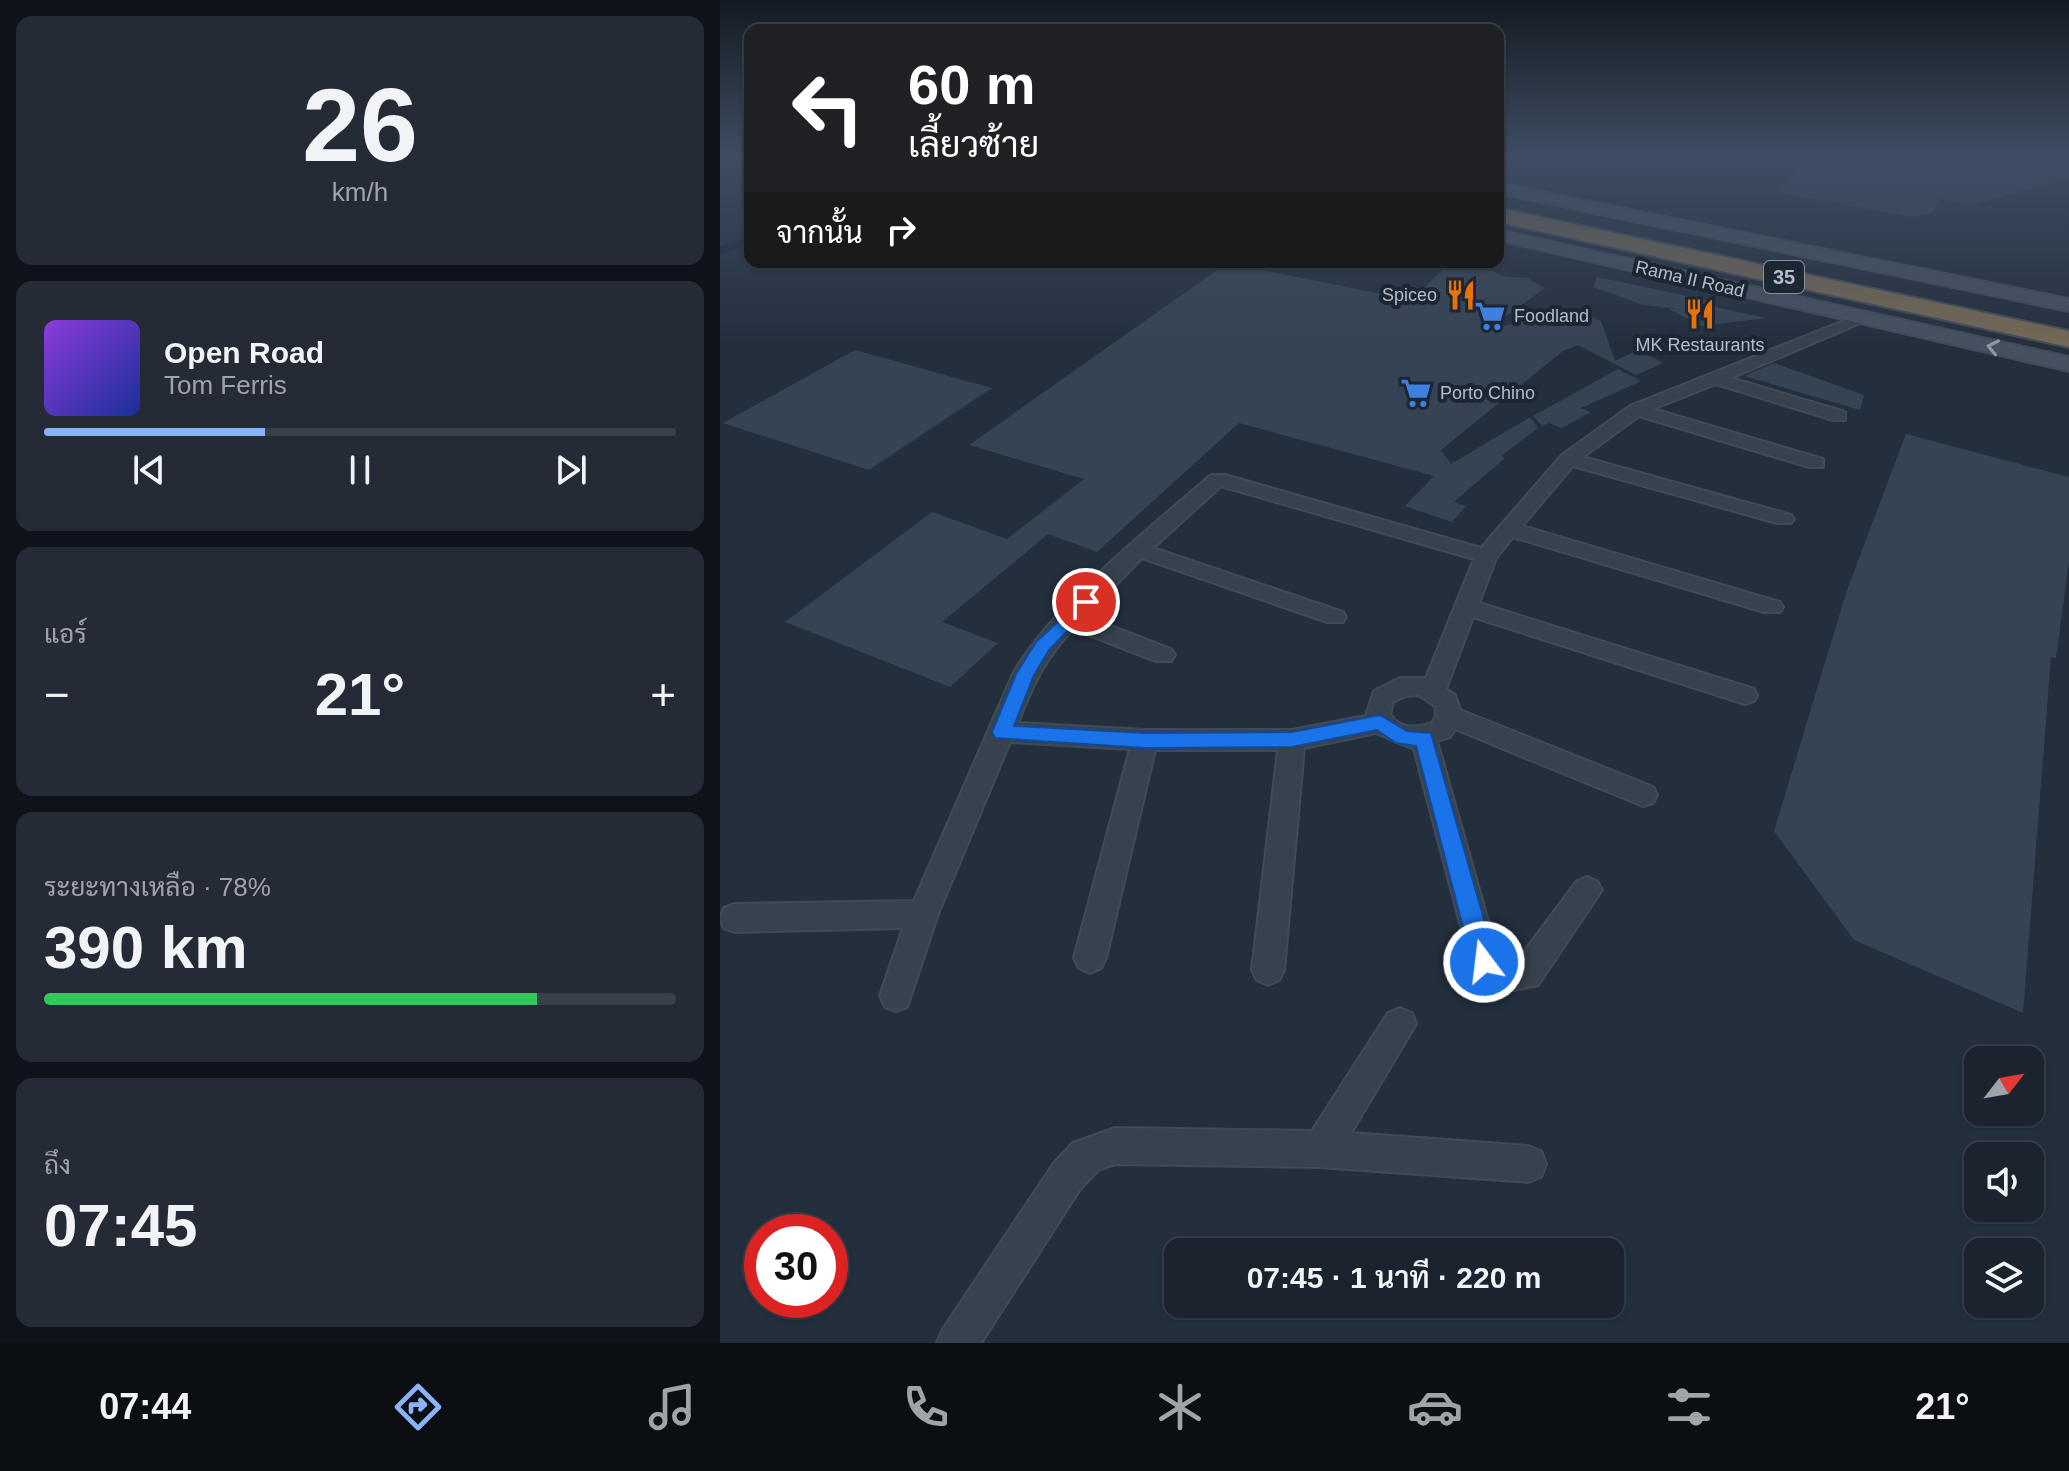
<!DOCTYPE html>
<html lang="th">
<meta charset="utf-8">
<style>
:root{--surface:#1b232e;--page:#242b36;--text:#f1f3f6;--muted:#a0a4aa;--line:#39404a;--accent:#8ab4f8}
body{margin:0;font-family:Helvetica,Sarabun,sans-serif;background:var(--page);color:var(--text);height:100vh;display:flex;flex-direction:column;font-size:30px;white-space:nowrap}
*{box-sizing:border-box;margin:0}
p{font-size:26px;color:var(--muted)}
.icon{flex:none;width:44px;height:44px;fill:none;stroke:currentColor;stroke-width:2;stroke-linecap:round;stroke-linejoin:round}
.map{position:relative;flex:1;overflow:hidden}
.side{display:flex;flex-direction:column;gap:16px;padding:16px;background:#0f1319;width:720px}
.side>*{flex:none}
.top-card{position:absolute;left:24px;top:24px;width:760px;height:244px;border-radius:16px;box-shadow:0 2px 6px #0004,0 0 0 2px var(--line);background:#202124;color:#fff;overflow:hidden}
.needle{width:52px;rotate:59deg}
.tools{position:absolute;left:1244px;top:1046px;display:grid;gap:16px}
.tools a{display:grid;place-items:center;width:80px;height:80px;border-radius:16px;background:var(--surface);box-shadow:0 2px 6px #0004,0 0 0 2px var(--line);font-size:40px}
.speed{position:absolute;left:24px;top:1214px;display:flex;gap:16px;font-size:40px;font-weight:700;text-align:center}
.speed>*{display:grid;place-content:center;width:104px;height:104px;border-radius:50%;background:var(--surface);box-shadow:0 2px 6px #0004,0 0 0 2px var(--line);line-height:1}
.speed .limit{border:12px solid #d22;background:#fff;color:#111}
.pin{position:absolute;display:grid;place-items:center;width:68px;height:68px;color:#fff;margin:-34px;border:4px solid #fff;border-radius:50%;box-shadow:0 2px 8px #0007}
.me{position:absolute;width:88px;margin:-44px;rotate:345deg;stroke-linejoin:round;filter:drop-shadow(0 0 6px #0008)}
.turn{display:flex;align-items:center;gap:28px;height:168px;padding:0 32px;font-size:36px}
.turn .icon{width:104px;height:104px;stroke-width:2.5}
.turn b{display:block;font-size:56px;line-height:68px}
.then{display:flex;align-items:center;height:76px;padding:0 32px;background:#0003;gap:16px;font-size:30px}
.big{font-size:60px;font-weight:600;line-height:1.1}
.side .tile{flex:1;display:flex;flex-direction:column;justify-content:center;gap:12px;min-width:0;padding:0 28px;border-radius:16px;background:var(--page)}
.side .dial{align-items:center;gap:0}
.dial b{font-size:104px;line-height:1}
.song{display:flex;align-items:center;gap:24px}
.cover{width:96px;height:96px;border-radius:12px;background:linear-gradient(135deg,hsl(270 70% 55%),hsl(230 70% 35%))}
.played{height:8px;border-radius:4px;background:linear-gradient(90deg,var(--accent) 35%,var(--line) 35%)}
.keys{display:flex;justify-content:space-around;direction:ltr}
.heat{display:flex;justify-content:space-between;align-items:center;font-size:44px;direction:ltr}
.charge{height:12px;border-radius:6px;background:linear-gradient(90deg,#34c759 78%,var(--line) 0)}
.trip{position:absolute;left:444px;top:1238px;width:460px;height:80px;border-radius:16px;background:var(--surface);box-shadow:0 2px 6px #0004,0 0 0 2px var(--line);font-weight:600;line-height:80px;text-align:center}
.tab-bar{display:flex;height:128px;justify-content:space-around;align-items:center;background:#0b0e12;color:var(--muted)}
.tab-bar .icon{width:56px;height:56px}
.tab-bar .current{color:var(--accent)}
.tab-bar b{font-size:36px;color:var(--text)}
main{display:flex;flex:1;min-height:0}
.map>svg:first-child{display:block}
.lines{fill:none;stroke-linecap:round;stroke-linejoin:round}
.canal{fill:#17263c;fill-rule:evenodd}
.building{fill:#364354}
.street-casing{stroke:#414a57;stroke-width:4}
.secondary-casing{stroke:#414a57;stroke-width:4}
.highway-casing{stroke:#434c59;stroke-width:4}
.street{fill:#38414e;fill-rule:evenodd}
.secondary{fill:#465061;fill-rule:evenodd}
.highway{fill:#746855;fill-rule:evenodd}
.oneway{stroke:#8e96a5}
.route{fill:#1a73e8;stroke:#114b97;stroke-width:2}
.labels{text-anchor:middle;stroke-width:8;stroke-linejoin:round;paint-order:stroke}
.far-street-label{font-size:18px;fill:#b4bcc9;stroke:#1d2633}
.far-poi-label{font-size:18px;fill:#b4bcc9;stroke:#1d2633;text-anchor:start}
.shield{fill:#1d2633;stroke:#878f9c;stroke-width:2}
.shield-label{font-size:20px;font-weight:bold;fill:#b4bcc9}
</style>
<main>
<section class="side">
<div class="tile dial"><b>26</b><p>km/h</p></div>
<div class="tile">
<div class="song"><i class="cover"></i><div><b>Open Road</b><p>Tom Ferris</p></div></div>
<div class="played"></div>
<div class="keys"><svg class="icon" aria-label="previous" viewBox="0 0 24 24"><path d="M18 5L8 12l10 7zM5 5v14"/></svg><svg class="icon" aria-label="pause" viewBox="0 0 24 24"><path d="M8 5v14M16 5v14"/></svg><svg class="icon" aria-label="next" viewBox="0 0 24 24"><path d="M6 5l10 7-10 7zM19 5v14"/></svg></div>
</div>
<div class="tile"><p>แอร์</p>
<div class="heat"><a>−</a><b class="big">21°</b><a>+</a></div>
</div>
<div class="tile"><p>ระยะทางเหลือ · 78%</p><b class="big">390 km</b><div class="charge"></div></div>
<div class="tile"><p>ถึง</p><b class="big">07:45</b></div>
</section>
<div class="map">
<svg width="1349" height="1343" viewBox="0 0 1349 1343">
<rect width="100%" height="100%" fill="#242f3e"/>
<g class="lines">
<path class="canal" d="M30,237V245L0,254V246Z"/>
</g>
<path class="building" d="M1089,156H1349V178L1252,205L1220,199L1211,214L1191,217L1057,192Z
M507,263L692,300L726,266L755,263L786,277L807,278L825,288L770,328L860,312L881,321L895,361L918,350L943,363L916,375L858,345L843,351L721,450L731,464L810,417L818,428L781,456L785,458L734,502L746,506L732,522L685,506L714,476L519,423L377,552L328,534L222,622L278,643L230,687L65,622L212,512L287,539L364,479L249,445Z
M877,277L991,301L990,306L1047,318L981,326L949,309H957L923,305L874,287Z
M135,350L272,388L149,470L3,423Z
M1054,363L1144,395L1140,410L1024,376Z
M898,369L921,381L861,408L871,412L842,428L829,423L822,426L813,416Z
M1186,434L1349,477V561L1336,658L1331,657L1303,1013L1134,940L1054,831L1127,590Z"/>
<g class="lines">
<g class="street-casing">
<path id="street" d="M1139,315L1152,318L1011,378L1125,412V420H1113L996,384L933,409L1103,459V467H1089L919,416L863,457L1071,515L1074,519L1071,523H1057L853,466L802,526L1060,602L1063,607L1060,612H1044L793,537L776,558L759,603L1034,689L1037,695L1034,701L1025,704L753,617L726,689L735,695L740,710L933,787L937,795L933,803L923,806L735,729L730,737L717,741L777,953L788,961L798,960L857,881L867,877L877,881L882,890L818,985L784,992L753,972L694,749L656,733L584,748L564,970L559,980L548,985L537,980L532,970L558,750H435L386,958L381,968L370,973L359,968L354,958L410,749L290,742L218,914L187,1007L176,1011L165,1007L160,996L183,928L15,932L4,928L0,918L4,908L15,904L194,901L293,674C334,603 429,529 491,475H505L761,548L842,455L910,406ZM501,486L754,559L706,678H680L654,691L646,716L572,730H425L298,723C312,686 325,658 353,629L435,661H451L455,655L451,649L365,616L422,558L607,622H623L626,617L623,612L433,548ZM699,695L715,706L716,716L712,723C695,728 680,730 670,714L673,702L685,696Z
M680,1008L692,1013L696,1024L631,1133L808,1146L821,1151L826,1164L821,1177L808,1182L601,1167L395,1164L378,1170L360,1189L261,1343H217L223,1329L334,1163L353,1143L395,1128L592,1131L668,1013Z"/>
</g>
<g class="secondary-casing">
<path id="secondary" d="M778,183L1349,299V311L778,193Z
M778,230L1349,357V371L778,240Z"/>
</g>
<g class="highway-casing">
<path id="highway" d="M778,208L1349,331V347L778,222Z"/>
</g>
<use href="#street" class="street"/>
<use href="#secondary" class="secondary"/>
<use href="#highway" class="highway"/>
</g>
<defs><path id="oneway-chevron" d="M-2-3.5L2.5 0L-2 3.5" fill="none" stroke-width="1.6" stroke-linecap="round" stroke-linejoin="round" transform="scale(2)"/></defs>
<use class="oneway" href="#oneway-chevron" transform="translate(1273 347) rotate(-168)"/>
<linearGradient id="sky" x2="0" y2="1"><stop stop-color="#141a22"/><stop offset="0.45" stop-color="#3f4d63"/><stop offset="1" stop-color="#3f4d63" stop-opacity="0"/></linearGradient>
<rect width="1349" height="344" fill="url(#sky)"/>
<path class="route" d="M366,596L375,602L329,650L314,675L294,726L425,733L572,732L660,715L687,731L711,733L776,962L772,970L764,973L755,970L752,962L696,746L676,743L657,730L572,747L425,748L275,738L272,732L296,674L316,642Z"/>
<defs>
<g id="restaurant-bare" transform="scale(2.4)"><path d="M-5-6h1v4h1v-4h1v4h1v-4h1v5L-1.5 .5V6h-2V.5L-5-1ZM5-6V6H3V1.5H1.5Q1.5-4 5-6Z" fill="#e8710a" stroke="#1d2633" stroke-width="2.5" paint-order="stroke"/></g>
<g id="supermarket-bare" transform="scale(2.4)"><path d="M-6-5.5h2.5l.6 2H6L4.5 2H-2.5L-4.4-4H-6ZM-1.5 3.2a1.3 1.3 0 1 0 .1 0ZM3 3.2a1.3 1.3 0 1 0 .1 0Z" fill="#3f7fe0" stroke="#1d2633" stroke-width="2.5" paint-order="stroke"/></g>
</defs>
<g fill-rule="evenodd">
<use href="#restaurant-bare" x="741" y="295"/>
<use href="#restaurant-bare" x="980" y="314"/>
<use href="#supermarket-bare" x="770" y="316"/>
<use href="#supermarket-bare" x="696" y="393"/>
</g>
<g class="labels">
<g class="far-street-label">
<text transform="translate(970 279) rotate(13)" y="6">Rama II Road</text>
</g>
<g class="far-poi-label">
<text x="717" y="301" text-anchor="end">Spiceo</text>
<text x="794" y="322">Foodland</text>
<text x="980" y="351" text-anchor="middle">MK Restaurants</text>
<text x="720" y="399">Porto Chino</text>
</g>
<rect class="shield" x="1044" y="261" width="40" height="32" rx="6"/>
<g class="shield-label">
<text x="1064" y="284">35</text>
</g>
</g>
</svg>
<div class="tools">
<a><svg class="needle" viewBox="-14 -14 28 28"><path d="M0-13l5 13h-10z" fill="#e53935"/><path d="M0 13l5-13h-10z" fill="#a0a4aa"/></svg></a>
<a><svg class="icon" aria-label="sound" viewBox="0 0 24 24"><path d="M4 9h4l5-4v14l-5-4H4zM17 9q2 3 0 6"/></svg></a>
<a><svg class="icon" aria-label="layers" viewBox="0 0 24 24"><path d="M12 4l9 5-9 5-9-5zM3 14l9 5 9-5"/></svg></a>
</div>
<div class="speed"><div class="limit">30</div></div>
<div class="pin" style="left:366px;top:602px;background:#d93025"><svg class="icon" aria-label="arrive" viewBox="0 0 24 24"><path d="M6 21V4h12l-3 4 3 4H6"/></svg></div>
<svg class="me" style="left:764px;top:962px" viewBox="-20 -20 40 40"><circle r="17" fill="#1a73e8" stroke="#fff" stroke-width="3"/><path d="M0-11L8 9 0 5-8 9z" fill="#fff"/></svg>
<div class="trip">07:45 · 1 นาที · 220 m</div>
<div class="top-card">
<div class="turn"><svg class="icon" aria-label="left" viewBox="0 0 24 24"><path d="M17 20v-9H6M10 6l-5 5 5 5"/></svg><div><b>60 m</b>เลี้ยวซ้าย</div></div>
<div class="then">จากนั้น<svg class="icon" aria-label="right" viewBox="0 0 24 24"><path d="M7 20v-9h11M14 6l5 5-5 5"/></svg></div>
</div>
</div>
</main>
<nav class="tab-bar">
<b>07:44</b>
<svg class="icon current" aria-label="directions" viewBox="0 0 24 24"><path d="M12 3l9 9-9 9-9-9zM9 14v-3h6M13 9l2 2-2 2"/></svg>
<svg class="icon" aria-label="music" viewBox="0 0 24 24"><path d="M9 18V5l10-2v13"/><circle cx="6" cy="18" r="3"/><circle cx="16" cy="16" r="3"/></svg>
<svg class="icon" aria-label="phone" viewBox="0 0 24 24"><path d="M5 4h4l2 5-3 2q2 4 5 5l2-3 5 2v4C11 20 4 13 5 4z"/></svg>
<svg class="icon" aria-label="climate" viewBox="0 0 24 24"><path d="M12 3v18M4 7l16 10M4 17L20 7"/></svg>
<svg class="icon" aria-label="car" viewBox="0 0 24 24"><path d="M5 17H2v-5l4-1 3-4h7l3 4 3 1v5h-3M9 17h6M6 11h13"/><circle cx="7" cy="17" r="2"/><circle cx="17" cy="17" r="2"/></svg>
<svg class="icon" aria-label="filters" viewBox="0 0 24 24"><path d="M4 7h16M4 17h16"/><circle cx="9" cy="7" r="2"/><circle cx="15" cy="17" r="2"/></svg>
<b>21°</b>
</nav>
